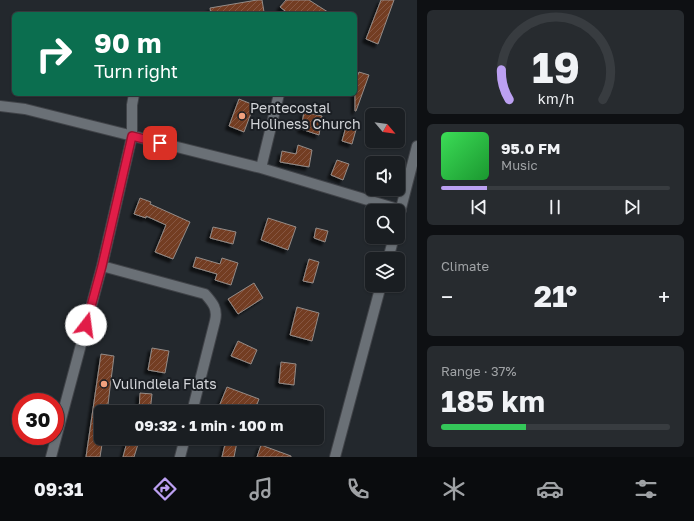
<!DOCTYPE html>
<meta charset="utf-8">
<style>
:root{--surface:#1a1e22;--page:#272b2f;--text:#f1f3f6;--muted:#9fa2a5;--line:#383c40;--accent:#bca0f2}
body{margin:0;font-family:"Golos Text",sans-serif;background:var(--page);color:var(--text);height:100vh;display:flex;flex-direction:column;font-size:15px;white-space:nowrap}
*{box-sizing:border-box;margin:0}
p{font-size:13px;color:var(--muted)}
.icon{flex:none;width:22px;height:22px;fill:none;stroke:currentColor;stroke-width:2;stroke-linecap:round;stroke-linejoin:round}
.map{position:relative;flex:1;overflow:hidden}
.details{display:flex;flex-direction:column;gap:10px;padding:10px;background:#0e1013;width:277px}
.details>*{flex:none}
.top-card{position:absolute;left:12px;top:12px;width:345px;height:84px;border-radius:6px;box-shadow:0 1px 3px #0004,0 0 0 1px var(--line);background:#0b6e4f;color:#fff;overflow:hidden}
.needle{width:26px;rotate:119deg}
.buttons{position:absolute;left:365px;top:108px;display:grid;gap:8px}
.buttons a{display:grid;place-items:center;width:40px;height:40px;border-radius:6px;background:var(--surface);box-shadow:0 1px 3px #0004,0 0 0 1px var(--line);font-size:20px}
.speed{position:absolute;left:12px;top:393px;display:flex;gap:8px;font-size:20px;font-weight:700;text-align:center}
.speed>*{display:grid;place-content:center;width:52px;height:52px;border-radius:50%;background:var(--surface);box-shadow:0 1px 3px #0004,0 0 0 1px var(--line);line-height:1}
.speed .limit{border:6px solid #d22;background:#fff;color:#111}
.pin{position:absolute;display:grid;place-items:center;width:34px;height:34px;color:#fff;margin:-17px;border-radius:8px;box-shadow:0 2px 6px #0006}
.me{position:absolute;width:44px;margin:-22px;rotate:15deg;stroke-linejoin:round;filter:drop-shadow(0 0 3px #0008)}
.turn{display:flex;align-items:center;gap:14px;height:84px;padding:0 16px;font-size:18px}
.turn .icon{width:52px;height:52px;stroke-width:2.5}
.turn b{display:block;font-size:28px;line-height:34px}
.big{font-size:30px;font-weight:700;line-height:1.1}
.details .widget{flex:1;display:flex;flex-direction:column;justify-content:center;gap:6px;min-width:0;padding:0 14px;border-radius:6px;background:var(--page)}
.details .dial{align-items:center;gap:0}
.dial svg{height:104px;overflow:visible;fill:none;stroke:var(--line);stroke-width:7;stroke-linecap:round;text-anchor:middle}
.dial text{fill:var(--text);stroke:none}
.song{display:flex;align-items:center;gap:12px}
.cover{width:48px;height:48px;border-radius:6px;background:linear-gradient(135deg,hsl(130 70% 55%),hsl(130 70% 35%))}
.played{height:4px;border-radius:2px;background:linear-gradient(90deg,var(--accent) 20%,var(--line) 20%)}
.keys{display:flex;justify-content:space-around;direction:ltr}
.heat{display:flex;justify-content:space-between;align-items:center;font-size:22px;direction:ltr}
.charge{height:6px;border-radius:3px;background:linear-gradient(90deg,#34c759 37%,var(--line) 0)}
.trip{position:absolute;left:94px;top:405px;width:230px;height:40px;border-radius:6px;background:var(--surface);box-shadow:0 1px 3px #0004,0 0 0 1px var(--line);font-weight:700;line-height:40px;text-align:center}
.tabs{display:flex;height:64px;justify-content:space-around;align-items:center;background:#0a0c0e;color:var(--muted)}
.tabs .icon{width:28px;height:28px}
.tabs .current{color:var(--accent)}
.tabs b{font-size:18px;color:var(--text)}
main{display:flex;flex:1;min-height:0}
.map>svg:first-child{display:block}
.building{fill:url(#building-hatch);stroke:#948c88;filter:url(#shadow)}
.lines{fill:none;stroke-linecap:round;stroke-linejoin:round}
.minor-casing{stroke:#404348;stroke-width:12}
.tertiary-casing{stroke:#404348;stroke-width:12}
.minor{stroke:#6a7076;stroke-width:10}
.tertiary{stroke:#6a7076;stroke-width:10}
.route-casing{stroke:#92132f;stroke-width:10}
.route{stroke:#e11d48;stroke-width:7}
.poi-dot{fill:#f1a17e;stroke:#1a1e23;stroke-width:1.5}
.labels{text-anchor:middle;stroke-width:4;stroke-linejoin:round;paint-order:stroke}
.poi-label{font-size:14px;fill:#d3d5d9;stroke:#1a1e23;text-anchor:start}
</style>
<main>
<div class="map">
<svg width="417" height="457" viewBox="0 0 417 457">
<defs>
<pattern id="building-hatch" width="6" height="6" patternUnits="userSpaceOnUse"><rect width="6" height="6" fill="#733c22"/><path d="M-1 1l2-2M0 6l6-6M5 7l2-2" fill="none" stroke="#865742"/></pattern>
<filter id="shadow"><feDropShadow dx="-3.5" dy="3.5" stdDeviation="1" flood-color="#0009"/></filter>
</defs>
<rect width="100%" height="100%" fill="#23282d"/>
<path class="building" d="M257,0H262L264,12L246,14H211L210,8Z
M286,0H309L331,14H289L280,7Z
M381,0H394L378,44L366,39Z
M359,72L369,75L356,111H355V82Z
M239,99L254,105L244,132L229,126Z
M304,112L322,116L319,135L301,129Z
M347,123L357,126L352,144L342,141Z
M298,145L312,150L309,167L280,162L282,151L296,154Z
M337,160L349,164L343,180L331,175Z
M140,198L151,202L150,204L190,222L173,259L155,252L166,225L146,216V218L134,214Z
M268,218L296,227L288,250L261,240Z
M213,227L236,232L233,244L210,238Z
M316,228L328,231L325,242L314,238Z
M196,257L220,264L222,258L238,263L231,285L215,280L217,274L193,267Z
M309,259L319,262L313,283L303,281Z
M254,283L263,298L238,314L228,299Z
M297,307L319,313L312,341L290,335Z
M238,341L257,350L251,364L231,356Z
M152,348L169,351L165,373L148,370Z
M101,354L114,356L107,412H101V438H103L100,457H86Z
M281,362L296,364L294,385L279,383Z
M227,387L259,399L254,412H226L218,409Z
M140,393L152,394L150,412H139Z
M128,438L139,441L134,457H123Z
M226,440L237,442L234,457H222Z
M261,445L291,456V457H257Z"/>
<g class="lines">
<g class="minor-casing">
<path id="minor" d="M0,106L25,109L261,168L401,210
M261,168L279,94
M102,266L205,294C213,303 218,309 215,321L192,412
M51,457L102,266L132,136V105L134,94
M180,457L185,438"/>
</g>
<g class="tertiary-casing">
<path id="tertiary" d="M398,220L417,146
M388,259L394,237
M335,457L381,285"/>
</g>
<use href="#minor" class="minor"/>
<use href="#tertiary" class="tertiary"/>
</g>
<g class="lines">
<g class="route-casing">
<path id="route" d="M86,325L102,266L132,136L160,143"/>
</g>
<use href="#route" class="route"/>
</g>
<g class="poi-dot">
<circle cx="242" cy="116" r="4"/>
<circle cx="104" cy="384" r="4"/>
</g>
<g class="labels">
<g class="poi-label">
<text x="250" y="113">Pentecostal<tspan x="250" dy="16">Holiness Church</tspan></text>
<text x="112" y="389">Vulindlela Flats</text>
</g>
</g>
</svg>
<div class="buttons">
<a><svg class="needle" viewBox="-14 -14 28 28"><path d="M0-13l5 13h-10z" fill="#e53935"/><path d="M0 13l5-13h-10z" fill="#9fa2a5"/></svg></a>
<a><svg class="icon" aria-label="sound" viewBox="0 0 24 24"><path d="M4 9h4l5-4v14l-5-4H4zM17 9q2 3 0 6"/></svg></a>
<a><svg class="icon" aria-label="search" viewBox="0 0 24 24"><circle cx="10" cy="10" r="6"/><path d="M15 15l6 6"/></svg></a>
<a><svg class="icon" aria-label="layers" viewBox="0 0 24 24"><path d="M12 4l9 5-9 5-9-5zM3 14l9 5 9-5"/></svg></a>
</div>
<div class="speed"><div class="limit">30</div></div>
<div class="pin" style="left:160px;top:143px;background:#d93025"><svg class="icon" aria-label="arrive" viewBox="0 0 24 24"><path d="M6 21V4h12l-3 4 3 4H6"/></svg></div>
<svg class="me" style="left:86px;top:325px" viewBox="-20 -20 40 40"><circle r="19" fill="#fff"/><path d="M0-13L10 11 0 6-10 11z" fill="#e11d48"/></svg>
<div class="trip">09:32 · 1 min · 100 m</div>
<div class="top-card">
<div class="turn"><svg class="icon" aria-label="right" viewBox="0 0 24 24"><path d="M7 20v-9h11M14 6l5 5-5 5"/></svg><div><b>90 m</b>Turn right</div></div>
</div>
</div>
<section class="details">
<div class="widget dial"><svg viewBox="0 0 100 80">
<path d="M14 69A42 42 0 1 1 86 69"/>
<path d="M14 69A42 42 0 0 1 8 46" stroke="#bca0f2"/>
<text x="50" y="56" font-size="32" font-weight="700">19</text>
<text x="50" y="72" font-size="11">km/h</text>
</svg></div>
<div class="widget">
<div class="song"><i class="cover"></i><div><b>95.0 FM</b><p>Music</p></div></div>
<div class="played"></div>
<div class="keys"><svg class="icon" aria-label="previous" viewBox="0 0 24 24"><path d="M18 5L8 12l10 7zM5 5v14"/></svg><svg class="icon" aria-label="pause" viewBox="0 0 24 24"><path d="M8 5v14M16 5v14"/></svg><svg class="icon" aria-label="next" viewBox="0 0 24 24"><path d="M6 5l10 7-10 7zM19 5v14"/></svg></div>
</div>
<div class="widget"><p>Climate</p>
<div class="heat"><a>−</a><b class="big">21°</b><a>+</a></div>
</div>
<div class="widget"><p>Range · 37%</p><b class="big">185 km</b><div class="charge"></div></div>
</section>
</main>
<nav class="tabs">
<b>09:31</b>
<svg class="icon current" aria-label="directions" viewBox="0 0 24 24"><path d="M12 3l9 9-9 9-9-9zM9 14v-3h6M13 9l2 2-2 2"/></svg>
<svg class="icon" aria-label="music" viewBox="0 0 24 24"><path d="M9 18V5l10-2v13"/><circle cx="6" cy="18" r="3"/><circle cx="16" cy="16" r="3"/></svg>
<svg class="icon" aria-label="phone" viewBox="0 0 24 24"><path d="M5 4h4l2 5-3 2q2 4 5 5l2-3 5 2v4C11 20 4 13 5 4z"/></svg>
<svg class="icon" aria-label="climate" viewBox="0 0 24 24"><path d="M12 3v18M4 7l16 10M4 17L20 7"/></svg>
<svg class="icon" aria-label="car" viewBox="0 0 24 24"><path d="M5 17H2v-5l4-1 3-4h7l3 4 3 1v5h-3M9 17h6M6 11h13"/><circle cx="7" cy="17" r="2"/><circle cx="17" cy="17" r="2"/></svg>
<svg class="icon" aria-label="filters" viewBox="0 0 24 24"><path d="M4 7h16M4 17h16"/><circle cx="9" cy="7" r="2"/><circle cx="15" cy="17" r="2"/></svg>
</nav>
